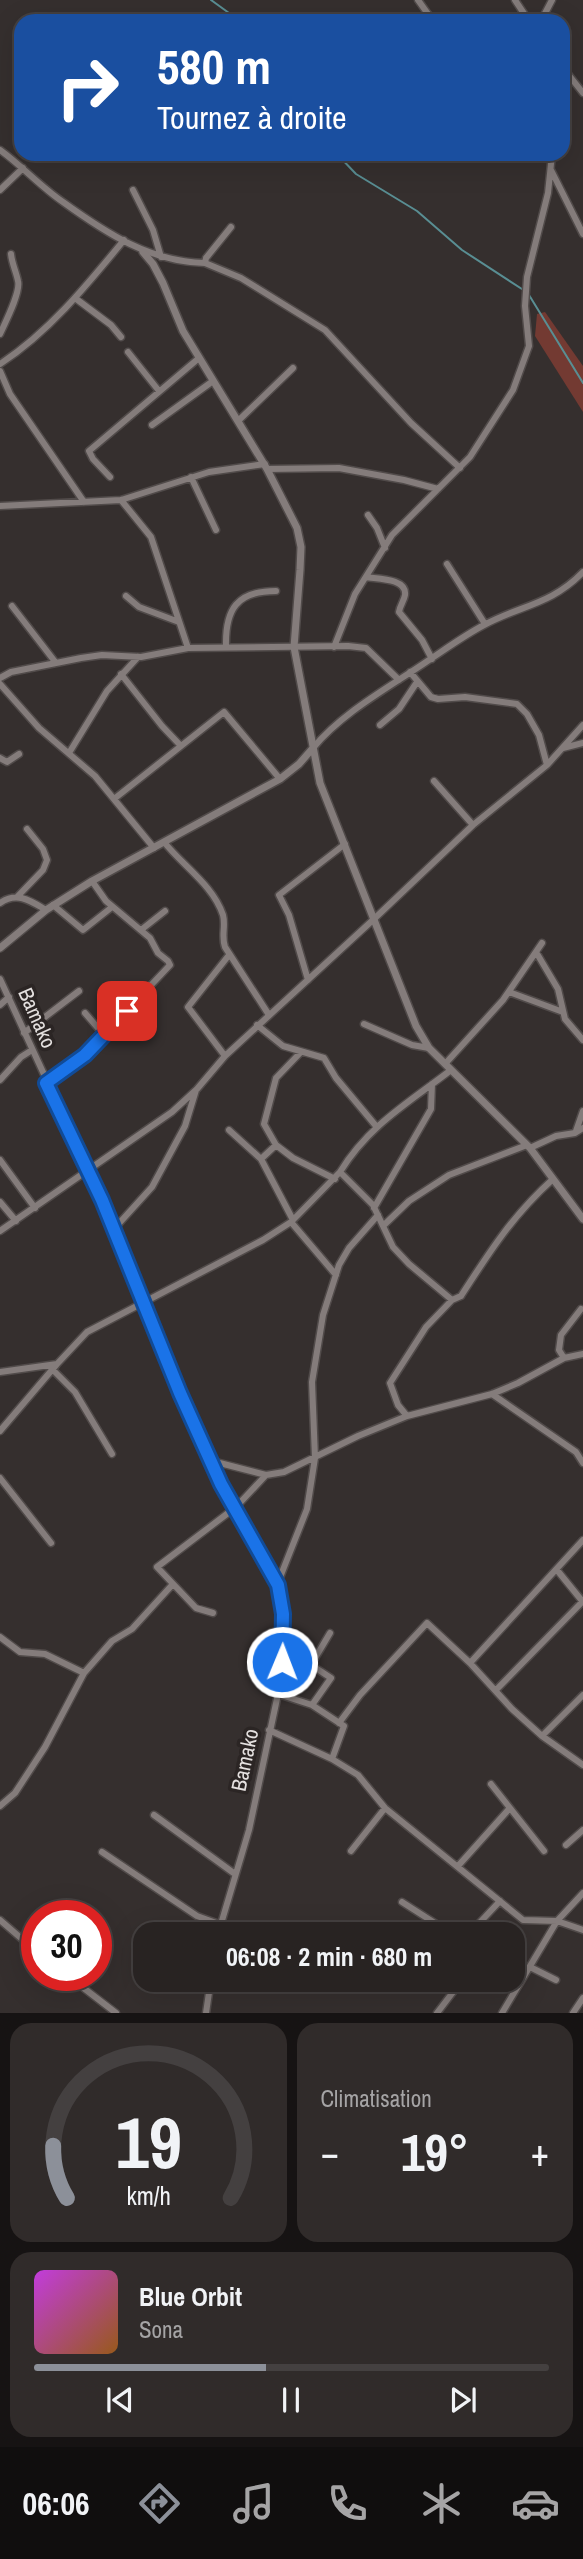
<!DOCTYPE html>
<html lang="fr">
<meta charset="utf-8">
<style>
:root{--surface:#282322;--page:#302b2a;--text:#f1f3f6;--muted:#a5a4a5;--line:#444040;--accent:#8c9099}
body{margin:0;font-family:"Archivo Narrow",sans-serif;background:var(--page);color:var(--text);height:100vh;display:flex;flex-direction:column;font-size:26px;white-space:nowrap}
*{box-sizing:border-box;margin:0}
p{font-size:23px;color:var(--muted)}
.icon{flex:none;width:38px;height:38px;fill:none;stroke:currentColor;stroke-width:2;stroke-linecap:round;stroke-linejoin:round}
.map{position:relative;height:2013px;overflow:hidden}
.details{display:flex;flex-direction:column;gap:10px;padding:10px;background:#161313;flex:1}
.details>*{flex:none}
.guide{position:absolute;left:14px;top:14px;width:556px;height:147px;border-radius:21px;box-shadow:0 7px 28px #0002,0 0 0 2px var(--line);background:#1a4fa0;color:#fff;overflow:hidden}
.speed{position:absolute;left:21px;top:1900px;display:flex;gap:14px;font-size:35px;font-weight:700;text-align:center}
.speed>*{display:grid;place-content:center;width:91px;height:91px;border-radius:50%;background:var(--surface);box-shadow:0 7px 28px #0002,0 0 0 2px var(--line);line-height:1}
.speed .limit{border:10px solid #d22;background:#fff;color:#111}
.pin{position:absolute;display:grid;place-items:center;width:60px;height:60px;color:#fff;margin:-30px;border-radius:14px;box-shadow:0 4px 10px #0006}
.me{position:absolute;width:77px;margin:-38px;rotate:1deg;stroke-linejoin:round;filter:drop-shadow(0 0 5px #0008)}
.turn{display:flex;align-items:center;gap:24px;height:147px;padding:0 28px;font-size:32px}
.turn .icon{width:91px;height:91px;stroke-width:2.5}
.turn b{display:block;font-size:49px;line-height:60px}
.big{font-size:52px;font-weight:800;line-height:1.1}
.details .card{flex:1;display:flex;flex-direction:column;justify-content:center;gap:10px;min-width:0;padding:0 24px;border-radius:21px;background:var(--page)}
.details .dial{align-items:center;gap:0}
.dial svg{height:182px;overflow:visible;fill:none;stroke:var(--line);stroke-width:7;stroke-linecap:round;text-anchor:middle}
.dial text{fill:var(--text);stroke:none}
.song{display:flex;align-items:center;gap:21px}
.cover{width:84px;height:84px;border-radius:10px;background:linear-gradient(135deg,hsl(290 70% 55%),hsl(30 70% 35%))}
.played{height:7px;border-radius:4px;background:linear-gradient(90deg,var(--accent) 45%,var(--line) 45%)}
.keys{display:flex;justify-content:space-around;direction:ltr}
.heat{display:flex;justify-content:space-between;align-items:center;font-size:38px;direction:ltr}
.details .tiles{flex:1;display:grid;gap:10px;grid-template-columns:1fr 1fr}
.card:last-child{grid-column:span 2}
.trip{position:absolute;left:133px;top:1922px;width:392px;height:70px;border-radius:21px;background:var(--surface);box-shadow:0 7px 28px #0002,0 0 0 2px var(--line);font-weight:800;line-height:70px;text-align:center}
.tabs{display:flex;height:112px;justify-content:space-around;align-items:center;background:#100e0e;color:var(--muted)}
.tabs .icon{width:49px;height:49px}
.tabs .on{color:var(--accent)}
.tabs b{font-size:32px;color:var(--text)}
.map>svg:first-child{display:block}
.green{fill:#733a32}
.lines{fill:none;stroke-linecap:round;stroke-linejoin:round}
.stream{stroke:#598e93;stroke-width:2}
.minor-casing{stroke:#514b4a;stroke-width:9}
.tertiary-casing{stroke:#514b4a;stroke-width:10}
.minor{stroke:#847c7b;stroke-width:6}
.tertiary{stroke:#847c7b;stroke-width:7}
.route-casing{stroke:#114b97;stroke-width:18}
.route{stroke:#1a73e8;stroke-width:12}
.labels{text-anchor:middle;stroke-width:7;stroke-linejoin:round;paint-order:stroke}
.street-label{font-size:21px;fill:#e4e0df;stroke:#2b2524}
</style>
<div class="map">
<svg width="583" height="2013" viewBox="0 0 583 2013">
<rect width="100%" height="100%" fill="#352f2e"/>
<path class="green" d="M545,312L583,366V412L535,336L537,314Z"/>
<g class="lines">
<path class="stream" d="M211,0L240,21
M337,154L356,174L417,211L462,250L525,291
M529,295L583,383"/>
<g class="minor-casing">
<path id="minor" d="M418,0L433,21
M515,0L529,21
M541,21L552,0
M564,69L583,93
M0,150C22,166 41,187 63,202C106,233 150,262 205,263
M551,170L583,234
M0,190L23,168
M133,190L153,230L161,257
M231,227L206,258L205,263L241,278L325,330L411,423L460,468
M75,298L111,325L121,337
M0,334C5,323 21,292 18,281C16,271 12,264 11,254
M128,352L159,391
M0,364C49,332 87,285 124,240
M0,371L10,394L84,502
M238,421L293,368
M152,425L213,381
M267,469L339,468L404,480L438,489
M110,477L93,459L89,451L199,358
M191,477L216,530
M121,500L151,537L188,648
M0,506L121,500L209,472L265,464
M368,515L377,528L385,548
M447,564L485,624
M366,577C377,579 407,578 405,595C404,601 400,605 399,612L422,640L432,659
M126,596L139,607L179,622
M12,606L56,663
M226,647C225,609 237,591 276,591
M334,647L355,594L392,535L470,457L513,390L529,346L525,306L527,277L548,193L552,154
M410,672L431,697L438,699L465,697L517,704L527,714L539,735L547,765
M121,674L162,726L181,746
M0,678L11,672L81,658L102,655L141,657L188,648L348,646L366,648L399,680
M0,684L39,728L95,776L154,848
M380,725L399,709L417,682
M313,748C344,711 390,687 429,660C447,648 465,635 484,625C521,605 551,605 583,572
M563,748L583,743
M69,753L107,691L138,657
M0,758L7,762L19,754
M434,781L473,825
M114,799L224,712L280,779
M164,842C183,866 213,885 223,915C226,926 221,936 225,947L269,1015
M17,897L43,870L47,860L43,849L27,829
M0,903C17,891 31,901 46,910
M53,905L83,930L112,907
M141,930L165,911
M536,952L558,989L565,1019L583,1040
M0,979L102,1200L160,1345L221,1484L277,1585L283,1614L282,1662L278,1694L249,1830L218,1934
M308,980L289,915L279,895L345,844
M509,992L563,1012
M0,1005L9,997
M85,1013L104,1035
M364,1024L412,1045L429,1048
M257,1025L283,1046L324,1058L336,1078L376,1126
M24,1033L79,991
M301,1052L276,1078L264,1124L276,1145L293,1158L335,1179
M225,1056L188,1007L229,955
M445,1064L503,1000L542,943
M0,1080L21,1057L32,1050
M46,1083L85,1055L170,965L168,961L158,953L150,938L106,901L92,881
M229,1130L261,1159L293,1220
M576,1131L583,1111
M530,1148L556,1136L575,1133L583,1128
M261,1159L276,1145
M0,1160L35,1208
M340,1172C369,1125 408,1103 451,1070
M0,1202L16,1221
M374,1208L431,1109L432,1084
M291,1222L336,1275
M383,1226L409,1201L449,1175L527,1145
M113,1230L152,1187L185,1126L196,1090
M0,1231L172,1112L197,1089L225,1056L374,919L473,825L547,765L583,725
M564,1358L559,1350L561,1335L581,1309
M52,1369L75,1392L112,1454
M0,1372L57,1364
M492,1394L576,1452L583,1463
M407,1416L398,1405L390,1383L426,1327L452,1300
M0,1431L57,1364L87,1332L263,1240L291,1222L340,1172L373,1205L393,1247L409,1264L452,1300L461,1296C490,1251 513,1215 553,1179
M212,1461L266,1475
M0,1478L51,1543
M557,1570L583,1602
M277,1585L307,1509L315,1458L312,1382L323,1315L339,1265L349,1248L378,1215
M213,1613L196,1608L157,1567L236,1507L266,1475L284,1472L358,1436L407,1416L492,1394L518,1383L564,1358L583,1354
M0,1637L20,1652L45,1654L84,1673
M282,1646L331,1678L312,1705
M470,1663L583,1540
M311,1665L330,1633
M496,1690L583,1601
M278,1694L312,1705L344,1726L332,1759
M339,1723L360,1695L427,1623L470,1663L512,1709L542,1736L583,1765
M269,1730L332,1759L358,1775L385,1808L523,1920L557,1921L583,1930
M542,1736L583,1695
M491,1784L544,1851
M0,1806L15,1793L45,1747L84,1673L112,1641L132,1629L173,1584
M154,1815L235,1874
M566,1845L583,1830
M351,1851L385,1808
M102,1852L197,1916L219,1924
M458,1866L509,1809
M402,1902L452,1934
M0,1920L37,1952
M469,1934L500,1901
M530,1967L556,1980
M68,1976L116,2013
M206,2013L211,1979
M437,2013L463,1979
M502,2013L557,1921L583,1893
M573,2013L583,1998"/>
</g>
<g class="tertiary-casing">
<path id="tertiary" d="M143,252L153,264L163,283L183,331L267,469L297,528L301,547L300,570L294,647L320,783L416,1026L429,1048L530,1148L583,1219
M0,948L46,910L92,881L280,779L299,764L313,748"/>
</g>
<use href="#minor" class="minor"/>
<use href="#tertiary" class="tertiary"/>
</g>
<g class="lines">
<g class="route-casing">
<path id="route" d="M127,1011L85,1055L46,1083L102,1200L180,1393L221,1484L278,1585L283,1614L282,1662"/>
</g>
<use href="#route" class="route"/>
</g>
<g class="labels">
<g class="street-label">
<text transform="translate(37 1018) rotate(66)" y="7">Bamako</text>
<text transform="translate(245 1760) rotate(-78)" y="7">Bamako</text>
</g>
</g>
</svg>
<div class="speed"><div class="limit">30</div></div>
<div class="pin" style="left:127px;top:1011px;background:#d93025"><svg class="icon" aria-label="arrive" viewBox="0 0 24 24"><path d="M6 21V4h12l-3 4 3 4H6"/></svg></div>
<svg class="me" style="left:282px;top:1662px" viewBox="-20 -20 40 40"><circle r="17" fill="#1a73e8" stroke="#fff" stroke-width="3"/><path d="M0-11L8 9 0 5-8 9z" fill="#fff"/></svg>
<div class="trip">06:08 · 2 min · 680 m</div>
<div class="guide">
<div class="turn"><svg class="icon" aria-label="right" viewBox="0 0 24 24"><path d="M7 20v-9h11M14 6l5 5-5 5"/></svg><div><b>580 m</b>Tournez à droite</div></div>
</div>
</div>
<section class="details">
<div class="tiles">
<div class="card dial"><svg viewBox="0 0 100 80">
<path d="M14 69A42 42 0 1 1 86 69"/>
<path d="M14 69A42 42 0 0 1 8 46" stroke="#8c9099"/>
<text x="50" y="56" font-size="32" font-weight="700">19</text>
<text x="50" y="72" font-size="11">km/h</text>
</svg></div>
<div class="card"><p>Climatisation</p>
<div class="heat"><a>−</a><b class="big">19°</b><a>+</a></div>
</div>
<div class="card">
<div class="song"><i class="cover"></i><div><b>Blue Orbit</b><p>Sona</p></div></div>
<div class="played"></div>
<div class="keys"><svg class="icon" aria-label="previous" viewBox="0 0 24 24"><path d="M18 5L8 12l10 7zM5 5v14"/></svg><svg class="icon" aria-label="pause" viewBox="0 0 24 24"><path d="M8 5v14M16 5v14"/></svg><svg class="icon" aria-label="next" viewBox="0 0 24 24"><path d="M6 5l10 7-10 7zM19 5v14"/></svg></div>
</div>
</div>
</section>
<nav class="tabs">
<b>06:06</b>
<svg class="icon on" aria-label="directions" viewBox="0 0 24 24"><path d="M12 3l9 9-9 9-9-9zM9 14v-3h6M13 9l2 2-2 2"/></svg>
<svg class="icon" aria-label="music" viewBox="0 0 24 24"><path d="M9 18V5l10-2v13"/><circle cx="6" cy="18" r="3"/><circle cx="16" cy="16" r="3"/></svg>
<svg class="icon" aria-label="phone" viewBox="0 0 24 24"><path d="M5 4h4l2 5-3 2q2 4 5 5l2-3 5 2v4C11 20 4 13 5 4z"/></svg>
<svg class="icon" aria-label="climate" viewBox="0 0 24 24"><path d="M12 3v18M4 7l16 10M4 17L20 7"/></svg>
<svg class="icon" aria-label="car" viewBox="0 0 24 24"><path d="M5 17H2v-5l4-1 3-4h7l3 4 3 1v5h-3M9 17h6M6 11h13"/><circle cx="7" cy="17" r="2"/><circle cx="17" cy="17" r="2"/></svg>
</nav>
